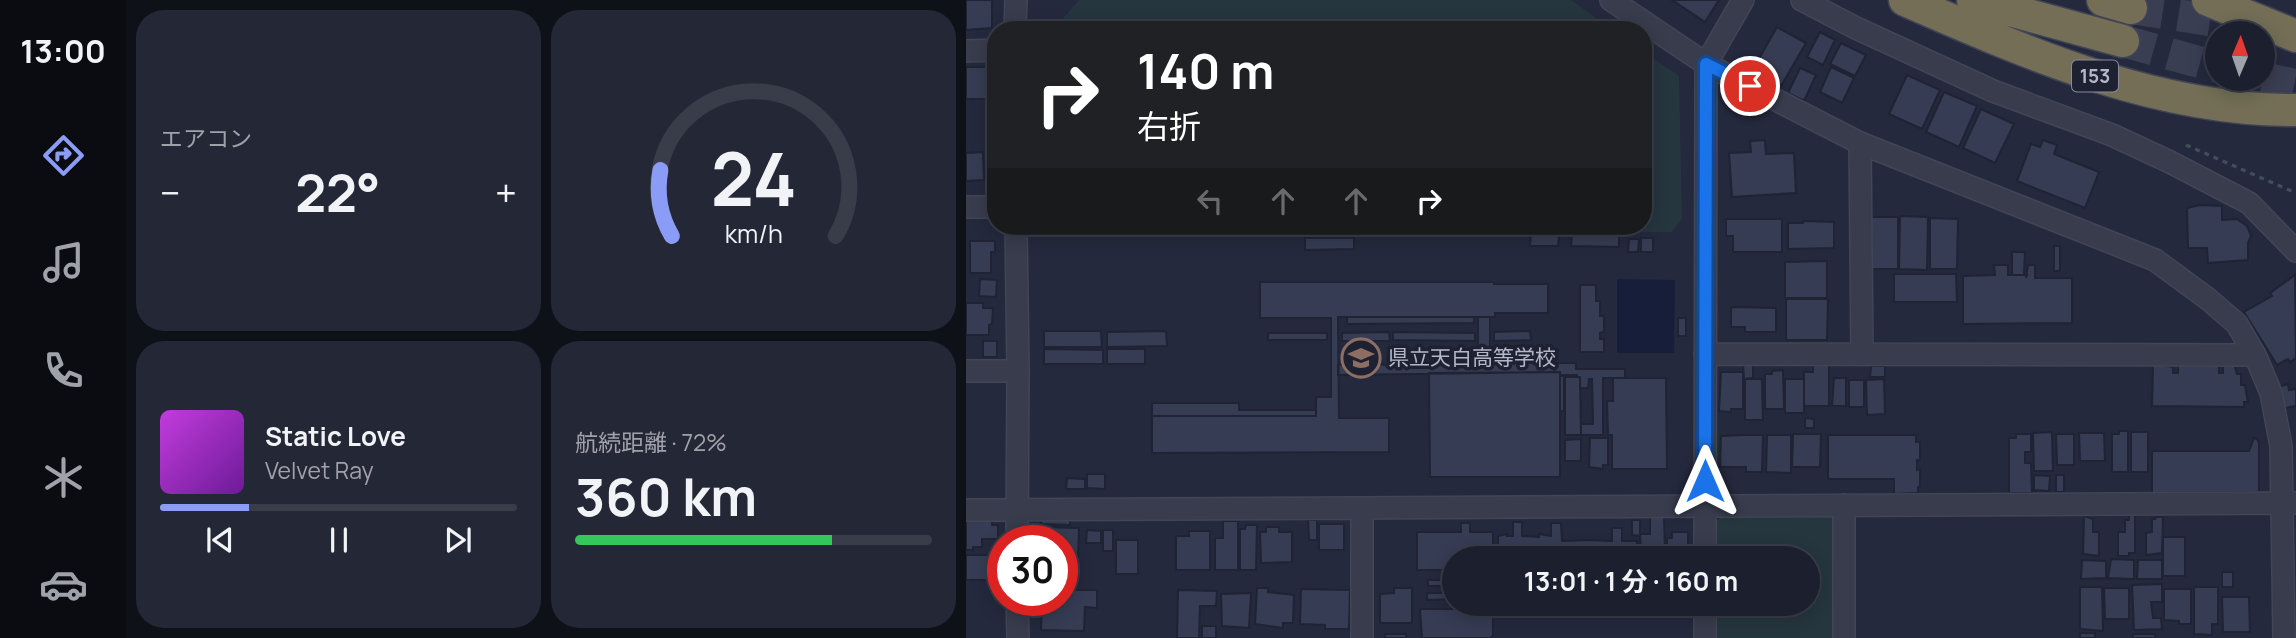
<!DOCTYPE html>
<html lang="ja">
<meta charset="utf-8">
<style>
:root{--surface:#1b1f2e;--page:#242736;--text:#f1f3f6;--muted:#a0a2aa;--line:#393d4a;--accent:#8b9cf6}
body{margin:0;font-family:Manrope,"Noto Sans JP",sans-serif;background:var(--page);color:var(--text);height:100vh;display:flex;flex-direction:column;font-size:26px;white-space:nowrap}
*{box-sizing:border-box;margin:0}
p{font-size:23px;color:var(--muted)}
.icon{flex:none;width:38px;height:38px;fill:none;stroke:currentColor;stroke-width:2;stroke-linecap:round;stroke-linejoin:round}
.map{position:relative;flex:1;overflow:hidden}
.panel{display:flex;flex-direction:column;gap:10px;padding:10px;background:#0f1119;width:840px}
.panel>*{flex:none}
.guide{position:absolute;left:21px;top:21px;width:665px;height:214px;border-radius:28px;box-shadow:0 4px 18px #0003,0 0 0 2px var(--line);background:#202124;color:#fff;overflow:hidden}
.needle{width:46px;rotate:2deg}
.tools{position:absolute;left:1239px;top:21px;display:grid;gap:14px}
.tools a{display:grid;place-items:center;width:70px;height:70px;border-radius:50%;background:var(--surface);box-shadow:0 4px 18px #0003,0 0 0 2px var(--line);font-size:35px}
.speed{position:absolute;left:21px;top:525px;display:flex;gap:14px;font-size:35px;font-weight:700;text-align:center}
.speed>*{display:grid;place-content:center;width:91px;height:91px;border-radius:50%;background:var(--surface);box-shadow:0 4px 18px #0003,0 0 0 2px var(--line);line-height:1}
.speed .limit{border:10px solid #d22;background:#fff;color:#111}
.pin{position:absolute;display:grid;place-items:center;width:60px;height:60px;color:#fff;margin:-30px;border:4px solid #fff;border-radius:50%;box-shadow:0 2px 7px #0007}
.me{position:absolute;width:77px;margin:-38px;rotate:0deg;stroke-linejoin:round;filter:drop-shadow(0 0 5px #0008)}
.turn{display:flex;align-items:center;gap:24px;height:147px;padding:0 35px;font-size:32px}
.turn .icon{width:91px;height:91px;stroke-width:2.5}
.turn b{display:block;font-size:49px;line-height:60px}
.lanes{display:flex;align-items:center;height:66px;padding:0 35px;background:#0003;justify-content:center;gap:35px;direction:ltr}
.lanes .off{opacity:.35}
.big{font-size:52px;font-weight:700;line-height:1.1}
.panel .tile{flex:1;display:flex;flex-direction:column;justify-content:center;gap:10px;min-width:0;padding:0 24px;border-radius:28px;background:var(--page)}
.panel .dial{align-items:center;gap:0}
.dial svg{height:182px;overflow:visible;fill:none;stroke:var(--line);stroke-width:7;stroke-linecap:round;text-anchor:middle}
.dial text{fill:var(--text);stroke:none}
.song{display:flex;align-items:center;gap:21px}
.cover{width:84px;height:84px;border-radius:10px;background:linear-gradient(135deg,hsl(290 70% 55%),hsl(280 70% 35%))}
.played{height:7px;border-radius:4px;background:linear-gradient(90deg,var(--accent) 25%,var(--line) 25%)}
.keys{display:flex;justify-content:space-around;direction:ltr}
.heat{display:flex;justify-content:space-between;align-items:center;font-size:38px;direction:ltr}
.charge{height:10px;border-radius:5px;background:linear-gradient(90deg,#34c759 72%,var(--line) 0)}
.panel .tiles{flex:1;display:grid;gap:10px;grid-template-columns:repeat(2,1fr)}
.trip{position:absolute;left:476px;top:546px;width:378px;height:70px;border-radius:35px;background:var(--surface);box-shadow:0 4px 18px #0003,0 0 0 2px var(--line);font-weight:700;line-height:70px;text-align:center}
main{display:flex;flex:1;min-height:0}
.tab-bar{display:flex;flex-direction:column;width:126px;justify-content:space-around;align-items:center;background:#0b0c12;color:var(--muted)}
.tab-bar .icon{width:49px;height:49px}
.tab-bar .active{color:var(--accent)}
.tab-bar b{font-size:32px;color:var(--text)}
.map>svg:first-child{display:block}
.green{fill:#26363e}
.water{fill:#171e3a}
.building{fill:#363c53;stroke:#1f2334;stroke-width:2}
.lines{fill:none;stroke-linecap:round;stroke-linejoin:round}
.highway-tunnel{stroke:#3a3e52;stroke-width:32;stroke-dasharray:32 16;stroke-linecap:butt}
.minor-casing{stroke:#414556;stroke-width:24}
.highway-casing{stroke:#404455;stroke-width:35}
.path{stroke:#3f4f56;stroke-width:3.5;stroke-dasharray:5 5;stroke-linecap:butt}
.minor{stroke:#383c4d;stroke-width:21}
.highway{stroke:#736e55;stroke-width:32}
.route-casing{stroke:#114b97;stroke-width:18}
.route{stroke:#1a73e8;stroke-width:12}
.labels{text-anchor:middle;stroke-width:7;stroke-linejoin:round;paint-order:stroke}
.shield{fill:#1d2132;stroke:#878a9b;stroke-width:2}
.shield-label{font-size:19px;font-weight:bold;fill:#b4b7c8}
.poi-label{font-size:21px;fill:#b4b7c8;stroke:#1d2132;text-anchor:start}
</style>
<main>
<nav class="tab-bar">
<b>13:00</b>
<svg class="icon active" aria-label="directions" viewBox="0 0 24 24"><path d="M12 3l9 9-9 9-9-9zM9 14v-3h6M13 9l2 2-2 2"/></svg>
<svg class="icon" aria-label="music" viewBox="0 0 24 24"><path d="M9 18V5l10-2v13"/><circle cx="6" cy="18" r="3"/><circle cx="16" cy="16" r="3"/></svg>
<svg class="icon" aria-label="phone" viewBox="0 0 24 24"><path d="M5 4h4l2 5-3 2q2 4 5 5l2-3 5 2v4C11 20 4 13 5 4z"/></svg>
<svg class="icon" aria-label="climate" viewBox="0 0 24 24"><path d="M12 3v18M4 7l16 10M4 17L20 7"/></svg>
<svg class="icon" aria-label="car" viewBox="0 0 24 24"><path d="M5 17H2v-5l4-1 3-4h7l3 4 3 1v5h-3M9 17h6M6 11h13"/><circle cx="7" cy="17" r="2"/><circle cx="17" cy="17" r="2"/></svg>
</nav>
<section class="panel">
<div class="tiles">
<div class="tile"><p>エアコン</p>
<div class="heat"><a>−</a><b class="big">22°</b><a>+</a></div>
</div>
<div class="tile dial"><svg viewBox="0 0 100 80">
<path d="M14 69A42 42 0 1 1 86 69"/>
<path d="M14 69A42 42 0 0 1 9 40" stroke="#8b9cf6"/>
<text x="50" y="56" font-size="32" font-weight="700">24</text>
<text x="50" y="72" font-size="11">km/h</text>
</svg></div>
<div class="tile">
<div class="song"><i class="cover"></i><div><b>Static Love</b><p>Velvet Ray</p></div></div>
<div class="played"></div>
<div class="keys"><svg class="icon" aria-label="previous" viewBox="0 0 24 24"><path d="M18 5L8 12l10 7zM5 5v14"/></svg><svg class="icon" aria-label="pause" viewBox="0 0 24 24"><path d="M8 5v14M16 5v14"/></svg><svg class="icon" aria-label="next" viewBox="0 0 24 24"><path d="M6 5l10 7-10 7zM19 5v14"/></svg></div>
</div>
<div class="tile"><p>航続距離 · 72%</p><b class="big">360 km</b><div class="charge"></div></div>
</div>
</section>
<div class="map">
<svg width="1330" height="638" viewBox="0 0 1330 638">
<rect width="100%" height="100%" fill="#24293d"/>
<path class="green" d="M113,0H605L647,30H87Z
M677,51L713,76L716,219L706,232L78,231V226H677Z
M756,515H864L872,522V638H748L749,604H842V558H749L750,522Z"/>
<path class="water" d="M651,279L709,280L708,353H651Z"/>
<path class="building" d="M0,0H26V28L0,30Z
M706,0H753L739,22Z
M811,27L840,43L815,86L787,69Z
M854,32L869,40L857,65L841,57Z
M875,43L900,55L889,76L864,64Z
M0,67H22V99H0Z
M865,67L888,78L876,103L854,92Z
M834,68L850,75L838,101L822,93Z
M941,75L974,90L956,129L923,114Z
M978,92L1011,106L993,147L960,132Z
M1015,109L1048,124L1029,163L997,148Z
M799,140L800,154L828,153L830,193L766,197L763,153L785,152L784,141Z
M1077,140L1091,145L1088,154L1133,172L1119,208L1051,181L1065,144L1074,147Z
M17,152L18,180L0,181V153Z
M1234,205L1256,206V220L1271,219L1281,226L1285,236L1282,243V260L1242,263L1241,248H1222L1221,208Z
M934,216L962,217L961,270L933,269Z
M903,217H932V269H903Z
M964,218L992,219L991,269H964Z
M760,219H816V252H767V236H760Z
M837,221L868,222V248L822,249V223H837Z
M606,233H653V247L605,246Z
M565,234L593,235L592,246H564Z
M339,238H388V249L339,250Z
M675,238H687V252H675Z
M663,239H673L672,252H662Z
M4,241H29V252H25V273H4Z
M1088,246H1094V271H1088Z
M1046,252H1059L1058,275H1046Z
M861,261V298H819V262Z
M1028,265H1042V275H1061L1060,278L1062,265H1069V278H1106V323L997,324V276L1029,275Z
M928,274H990L991,302H928Z
M1329,275L1330,358L1324,362L1322,359L1311,365L1278,312L1306,296L1304,293Z
M14,279L31,280L30,297L13,296Z
M294,282H528V284H582V313H529V317H372L373,418H423V452L186,453V416H350V397H365V318H294Z
M614,285H630V301H634V316H638V332L634,333V339H638V352H614Z
M820,299H862L861,340H820Z
M0,303H17V308H27L26,324L23,325V335H0Z
M765,307L810,308V332H779V327H765Z
M381,317H508V323L381,324Z
M512,317H524V363H610V369H659V378H637V435H615V424H627L626,379H623L622,388H614V377H611V375H594V372L372,375V365L512,364Z
M712,318H720V336H712Z
M78,331H135L136,347H78Z
M200,331L201,346L141,347V332Z
M564,331L565,340L528,341V332Z
M423,332L424,341H376V333Z
M427,332L509,333V341L427,340Z
M302,333H361V340H302Z
M17,341H31V357H17Z
M78,349L137,350V364H78Z
M141,349H179V364H141Z
M847,363H863V406H838V372H847Z
M777,364H787V378L778,379Z
M1187,364L1207,367V373H1212V365L1242,364L1243,366H1253V373H1257V364H1268L1271,374H1275V385H1279L1282,402H1278V407L1186,406Z
M905,366H919V377H904Z
M817,370L818,409H799V374H806V371Z
M594,372V477H464L463,373Z
M755,372H777V409H765V412L753,411Z
M594,376H598V411H594Z
M599,377H614L615,435H599Z
M647,378H700L701,469H646V435H642L641,401H647Z
M868,378H880V406H866Z
M779,379H796L797,420H779Z
M819,379H838V413H819Z
M918,379L919,414L901,415L900,380Z
M883,380H898V407H883Z
M1322,384L1323,390L1330,389V406L1318,408L1312,387Z
M186,403H273V410H350V416H186Z
M839,418L848,419V428H839Z
M1153,431H1162V472H1146V434H1153Z
M1086,432L1087,471H1068L1067,433Z
M1165,432H1182V472H1165Z
M1113,433H1138L1139,461H1114Z
M827,434H855L854,467H826Z
M1050,434H1065V452H1059V463H1065L1066,493H1043V438H1050Z
M1090,434H1108V465H1091Z
M777,435H797L796,472H780V467H754L755,436Z
M801,435H825V473L800,472Z
M862,435H950V442H954V460H951V470L954,469V486L952,487V493L928,494V479H862Z
M624,438H642V465H637V469L623,467Z
M1288,438L1291,439L1293,443V492L1186,493V451H1283Z
M615,439V461H599V440Z
M121,474H139V489L121,488Z
M1068,475L1084,476L1083,491L1068,490Z
M1090,475H1098V492H1090Z
M101,478L119,479V489H100Z
M1163,515H1169V553H1163V556H1152V532H1159V520H1163Z
M684,516H698L699,551H692V558H675L674,534H684Z
M1118,516L1127,519V532H1133V556L1117,554Z
M1190,517H1197L1196,553L1180,555V533L1186,532V519H1189Z
M76,519H104V525L75,524Z
M0,520H26V525H32V539H16V547H7V550H0Z
M342,520H351V540H343Z
M666,520H674V536L666,535Z
M257,521H272V570H249V538H257Z
M547,522H556V536L573,537V534L585,536V523H595L596,541L623,540L646,541V528H656V541H671L672,558H532V536L541,534V536H547Z
M495,523H504V532H527V558H488V570H451V532H495Z
M353,524H378V550H353Z
M280,525H291L290,570H274V529H279Z
M73,527L113,528L112,558H96V541H73Z
M300,527H313V532H326V562L295,563L294,532H300Z
M121,530L135,531V543H120Z
M137,530H147V551H137Z
M223,531H244V570H210V536H223Z
M706,532H722V558H701V538H706Z
M1197,537H1219V576H1197Z
M150,540H172V574H150Z
M0,555H25L26,569L21,570V580H0Z
M1145,559L1168,560V579L1142,578Z
M1116,560L1140,561V578L1115,579Z
M1172,560H1196V579H1171Z
M1256,572H1267V587H1256Z
M462,580H488V586H462Z
M1196,584V602H1185L1187,618H1195L1196,629L1168,630L1166,585Z
M1114,587H1136L1137,631L1114,629Z
M1228,587H1252V624H1246V635L1228,634Z
M291,588H302V592L328,595L327,623H317V628L289,624Z
M428,588H446V623H414V594L428,593Z
M1138,588H1163V619H1139Z
M335,589L384,590L383,629H359V625L334,624Z
M1198,589H1225V624H1213V621L1198,620Z
M96,590H131V608L119,607L118,631L75,630L76,600H96Z
M212,590L251,591L250,606H234L233,638H211Z
M285,593L283,628L256,626L255,594Z
M461,593H488V599L461,600Z
M1256,597H1283L1284,632H1257Z
M454,609H527V635L525,638H456Z
M236,626H250V638H236Z
M1114,633H1129V638H1114Z
M419,634H440V638H419Z
M1167,634H1189V638H1167Z"/>
<g class="lines">
<path class="highway-tunnel" d="M1165,8L1295,28
M1157,41L1251,67
M1297,78L1330,85"/>
<g class="minor-casing">
<path id="minor" d="M645,0L740,64L894,143L1189,260L1242,299L1271,324L1289,355L1305,393L1315,446L1318,638
M836,0L890,28L1027,91L1146,135L1204,162L1283,203L1330,251
M49,30L50,0
M0,51L30,50
M894,143L896,354
M0,207H30
M50,226L52,371L51,541
M739,354L1289,355
M0,371H52
M0,510L1330,503
M739,558L740,64L777,0
M51,600L52,638
M739,604V638
M396,638V508
M878,638V505"/>
</g>
<g class="highway-casing">
<path id="highway" d="M939,0C1063,54 1192,111 1330,110
M1007,0L1157,41
M1137,0L1165,8
M1242,0L1330,36"/>
</g>
<path class="path" d="M1220,145L1330,193"/>
<use href="#minor" class="minor"/>
<use href="#highway" class="highway"/>
</g>
<g class="lines">
<g class="route-casing">
<path id="route" d="M739,481L740,64L784,86"/>
</g>
<use href="#route" class="route"/>
</g>
<defs>
<g id="school-ring" transform="scale(2.0125)"><circle r="9.5" fill="#1d2132" stroke="#8d6e63" stroke-width="1.5"/><path d="M0-5L7-2L0 1L-7-2ZM-4 1L0 2.5L4 1V4Q0 6-4 4Z" fill="#8d6e63"/></g>
</defs>
<g fill-rule="evenodd">
<use href="#school-ring" x="395" y="358"/>
</g>
<g class="labels">
<rect class="shield" x="1106" y="60.5" width="46" height="31" rx="5"/>
<g class="shield-label">
<text x="1129" y="83">153</text>
</g>
<g class="poi-label">
<text x="422" y="365">県立天白高等学校</text>
</g>
</g>
</svg>
<div class="tools">
<a><svg class="needle" viewBox="-14 -14 28 28"><path d="M0-13l5 13h-10z" fill="#e53935"/><path d="M0 13l5-13h-10z" fill="#a0a2aa"/></svg></a>
</div>
<div class="speed"><div class="limit">30</div></div>
<div class="pin" style="left:784px;top:86px;background:#d93025"><svg class="icon" aria-label="arrive" viewBox="0 0 24 24"><path d="M6 21V4h12l-3 4 3 4H6"/></svg></div>
<svg class="me" style="left:739px;top:481px" viewBox="-20 -20 40 40"><path d="M0-17L14 15 0 8-14 15z" fill="#1a73e8" stroke="#fff" stroke-width="4"/></svg>
<div class="trip">13:01 · 1 分 · 160 m</div>
<div class="guide">
<div class="turn"><svg class="icon" aria-label="right" viewBox="0 0 24 24"><path d="M7 20v-9h11M14 6l5 5-5 5"/></svg><div><b>140 m</b>右折</div></div>
<div class="lanes"><svg class="icon off" aria-label="left" viewBox="0 0 24 24"><path d="M17 20v-9H6M10 6l-5 5 5 5"/></svg><svg class="icon off" aria-label="ahead" viewBox="0 0 24 24"><path d="M12 20V5M6 11l6-6 6 6"/></svg><svg class="icon off" aria-label="ahead" viewBox="0 0 24 24"><path d="M12 20V5M6 11l6-6 6 6"/></svg><svg class="icon" aria-label="right" viewBox="0 0 24 24"><path d="M7 20v-9h11M14 6l5 5-5 5"/></svg></div>
</div>
</div>
</main>
